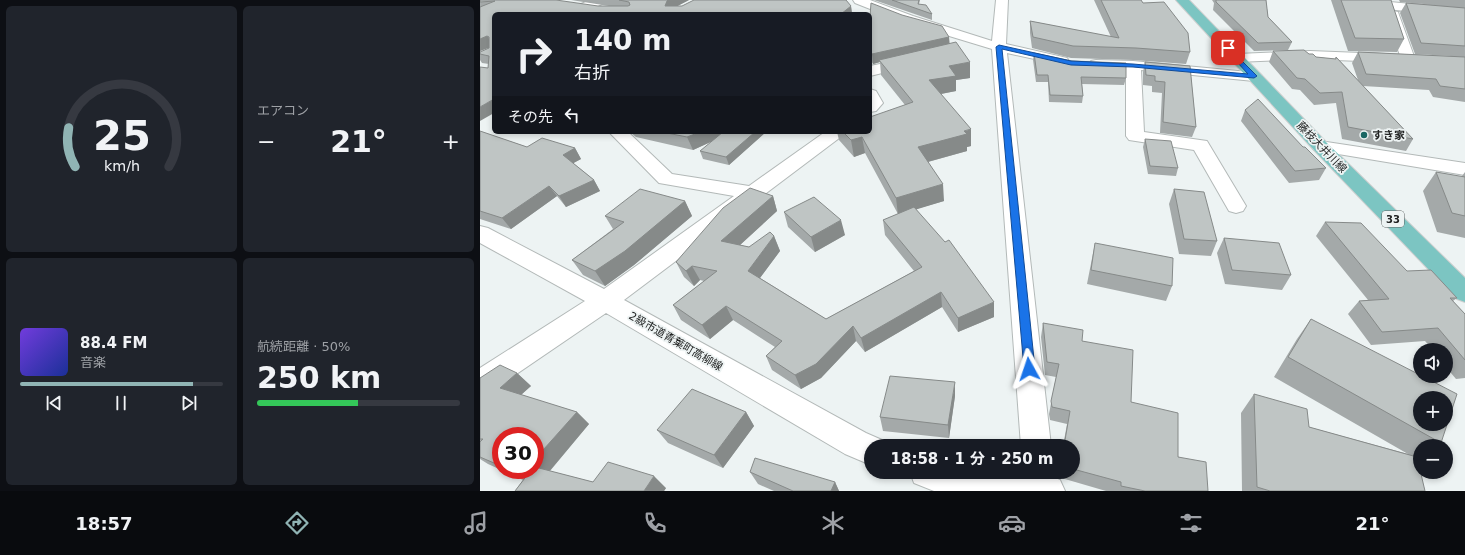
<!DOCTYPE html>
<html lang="ja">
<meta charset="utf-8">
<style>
:root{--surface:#171b24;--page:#20242c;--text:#f1f3f6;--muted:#9ea1a6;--line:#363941;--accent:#90b4b4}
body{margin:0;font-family:"DejaVu Sans","Noto Sans JP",sans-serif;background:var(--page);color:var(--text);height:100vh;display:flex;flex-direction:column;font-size:15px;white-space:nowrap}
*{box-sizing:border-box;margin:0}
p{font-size:13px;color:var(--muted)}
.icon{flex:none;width:22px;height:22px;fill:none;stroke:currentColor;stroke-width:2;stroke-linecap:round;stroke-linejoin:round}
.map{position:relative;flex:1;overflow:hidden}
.side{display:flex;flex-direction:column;gap:6px;padding:6px;background:#0d0f14;width:480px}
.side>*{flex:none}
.banner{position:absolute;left:12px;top:12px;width:380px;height:122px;border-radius:6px;box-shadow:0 2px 6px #0003;background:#171b24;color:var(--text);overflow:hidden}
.controls{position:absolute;left:933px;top:343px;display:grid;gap:8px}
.controls a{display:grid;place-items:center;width:40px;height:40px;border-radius:50%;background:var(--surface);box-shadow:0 2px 6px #0003;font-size:20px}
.speed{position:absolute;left:12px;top:427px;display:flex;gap:8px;font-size:20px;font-weight:700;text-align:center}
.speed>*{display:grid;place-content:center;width:52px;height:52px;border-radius:50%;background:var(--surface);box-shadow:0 2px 6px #0003;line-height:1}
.speed .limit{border:6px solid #d22;background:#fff;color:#111}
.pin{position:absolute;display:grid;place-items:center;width:34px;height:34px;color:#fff;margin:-17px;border-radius:8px;box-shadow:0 2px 6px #0006}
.me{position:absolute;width:44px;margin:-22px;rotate:355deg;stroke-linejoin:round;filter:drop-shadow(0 0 3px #0008)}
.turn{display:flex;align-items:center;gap:14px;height:84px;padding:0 16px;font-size:18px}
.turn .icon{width:52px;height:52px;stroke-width:2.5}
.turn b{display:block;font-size:28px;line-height:34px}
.then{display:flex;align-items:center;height:38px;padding:0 16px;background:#0003;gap:8px;font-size:15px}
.big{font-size:30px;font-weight:700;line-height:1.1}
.side .widget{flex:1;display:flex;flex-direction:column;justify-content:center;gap:6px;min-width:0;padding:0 14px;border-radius:6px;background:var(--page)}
.side .dial{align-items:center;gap:0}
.dial svg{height:104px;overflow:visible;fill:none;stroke:var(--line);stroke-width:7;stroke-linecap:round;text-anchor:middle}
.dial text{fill:var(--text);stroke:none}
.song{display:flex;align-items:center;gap:12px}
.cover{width:48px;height:48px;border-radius:6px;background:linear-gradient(135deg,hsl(260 70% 55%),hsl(230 70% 35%))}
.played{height:4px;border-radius:2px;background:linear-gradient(90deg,var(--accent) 85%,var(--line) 85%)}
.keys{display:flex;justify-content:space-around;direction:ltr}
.heat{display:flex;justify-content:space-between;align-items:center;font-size:22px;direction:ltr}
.charge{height:6px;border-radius:3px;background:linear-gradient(90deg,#34c759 50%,var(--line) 0)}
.side .tiles{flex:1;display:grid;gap:6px;grid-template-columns:repeat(2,1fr)}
.trip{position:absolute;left:384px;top:439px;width:216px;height:40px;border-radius:20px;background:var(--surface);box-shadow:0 2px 6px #0003;font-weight:700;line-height:40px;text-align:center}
.menu{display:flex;height:64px;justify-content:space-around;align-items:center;background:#090b0e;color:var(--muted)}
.menu .icon{width:28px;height:28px}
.menu .active{color:var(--accent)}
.menu b{font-size:18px;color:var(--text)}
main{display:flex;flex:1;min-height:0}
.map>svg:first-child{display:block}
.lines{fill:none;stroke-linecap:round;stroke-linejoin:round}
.minor-casing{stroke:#b3b9b8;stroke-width:2}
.major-casing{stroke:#cecfcf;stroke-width:2}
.minor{fill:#fff;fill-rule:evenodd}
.major{fill:#7cc5c2;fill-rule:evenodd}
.wall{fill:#a4a9a9;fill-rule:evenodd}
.shaded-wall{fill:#868a89}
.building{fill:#bfc5c4;stroke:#868a89;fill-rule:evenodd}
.route{fill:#1a73e8;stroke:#114b97}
.poi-dot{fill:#1a6764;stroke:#edf3f3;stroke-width:1.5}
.labels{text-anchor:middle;stroke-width:3.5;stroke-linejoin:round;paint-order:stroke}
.shield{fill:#edf3f3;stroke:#5f6262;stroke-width:1}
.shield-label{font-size:10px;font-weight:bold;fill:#222424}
.poi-label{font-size:11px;font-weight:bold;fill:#222424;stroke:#edf3f3;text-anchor:start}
.street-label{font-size:11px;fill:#222424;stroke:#edf3f3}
</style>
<main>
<section class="side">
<div class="tiles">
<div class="widget dial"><svg viewBox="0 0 100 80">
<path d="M14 69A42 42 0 1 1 86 69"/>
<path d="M14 69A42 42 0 0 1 9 39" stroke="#90b4b4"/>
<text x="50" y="56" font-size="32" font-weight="700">25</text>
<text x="50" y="72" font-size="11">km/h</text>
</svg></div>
<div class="widget"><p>エアコン</p>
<div class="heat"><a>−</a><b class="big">21°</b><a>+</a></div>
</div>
<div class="widget">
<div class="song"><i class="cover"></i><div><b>88.4 FM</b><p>音楽</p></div></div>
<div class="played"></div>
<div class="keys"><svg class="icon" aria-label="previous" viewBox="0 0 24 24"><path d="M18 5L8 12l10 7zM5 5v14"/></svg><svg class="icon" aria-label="pause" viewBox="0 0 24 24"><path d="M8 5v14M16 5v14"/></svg><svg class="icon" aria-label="next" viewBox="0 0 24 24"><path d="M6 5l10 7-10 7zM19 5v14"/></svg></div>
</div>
<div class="widget"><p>航続距離 · 50%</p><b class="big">250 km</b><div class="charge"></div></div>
</div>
</section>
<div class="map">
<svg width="985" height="491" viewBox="0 0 985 491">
<rect width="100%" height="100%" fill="#edf3f3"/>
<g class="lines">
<g class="minor-casing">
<path id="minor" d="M110,0H126L124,3L101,14H85L86,11Z
M373,0H390L433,16L512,41L516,0H528L526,44L587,58L589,61L587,64L582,65L527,53L571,446H541L512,49L423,22L375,3Z
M910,2L985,9V17L906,9L904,6L906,3Z
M913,11L918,12L919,15L935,59L933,62L928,63L923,62L921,59L907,15L908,12Z
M830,51L906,54L911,55L913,58L911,61L906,62L830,59L757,62L752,61L750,58L752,55L757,54Z
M430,58L435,59L437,62L435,65L390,76V66Z
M616,60L653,61L779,73L782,76L779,79L774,81L661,70L664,132L727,141L766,206L763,211L756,213L749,211L714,150L649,140L646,136V69L611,67L609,64L611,61Z
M390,89L396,91L403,103L396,111L390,112Z
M129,132H148L192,174L269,186L345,132H365L362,136L144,300L386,433L402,440L404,446H391V465L365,454L126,313L10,392L0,395V368L105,301L0,243V226L8,228L124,289L254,196L179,183Z
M840,141L985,163V175L834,150L831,146L834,142Z
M430,472H542L569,475L580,480L585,491H454L434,483Z"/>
</g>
<g class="major-casing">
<path id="major" d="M696,0H709L846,142L985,278V302L977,299L834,150Z"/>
</g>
<use href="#minor" class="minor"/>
<use href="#major" class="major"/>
</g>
<path class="wall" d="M0,0L118,6H129L91,0H209L197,6H371L372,14H14V113L8,68L9,64L2,63L0,60V52L9,48V47L0,51Z
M394,0H440L439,4L452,14V20Z
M614,0H661L663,3L710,52L706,64L653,60L591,58L552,48L550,33V21L631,37Z
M732,0H786L788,17L812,42L808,50L774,51L733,10L734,3Z
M851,0H911L924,39L917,52L868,51Z
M919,0H985V102L953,97L949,90L883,86L933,139L926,151L862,139L856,103L834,105L820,90L812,89L789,62L793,51L829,54L836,57L855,59L856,57L878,80L872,63L878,52L971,56L935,54L920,13L926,3L956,5L920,2Z
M390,16L469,37V44L490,78L476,80V91L461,94L491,146L487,147V151L448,162L464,201L436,209L514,317L478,332L462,307L385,352L376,341L341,378L321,389L292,370L286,356L295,347L253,320L230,339L201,320L193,305L224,281L220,280L214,286L204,277L196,262L293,196L297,211L260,245L269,247L294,236L300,251L280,278L346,319L434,271L405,235L403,220L418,214L385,153L374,157L359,140L357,132H390L425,105L401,75L400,62L393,64L390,59Z
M554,53L646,78L644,85L602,84L603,96L602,103L569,102L568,82H556L553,60Z
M665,62L710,66L716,127L712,137L680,133L682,93L672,92V86L663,85V72Z
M765,110L846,168L839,180L809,183L761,121Z
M0,131L47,147L95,148L101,159L93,163L114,180L120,191L86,207L77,196L31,229L0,219Z
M150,132H286L249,165L223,159L220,151L233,141L213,150L156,137Z
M665,139L698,168L696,176L668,174L663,147Z
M956,172L982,177V176L985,172V238L957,232L943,191Z
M694,189L737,241L731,256L699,254L689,204Z
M205,201L212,216L154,265L125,286L103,275L92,260L133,229L125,216Z
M304,212L365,235L335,252L308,227Z
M845,222L927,271L977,298L973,301L985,314V378L976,379L966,367V350H953L945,341L891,345L868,314L879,301L888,300L836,236Z
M744,238L811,275L802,290L745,284L737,253Z
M615,243L692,286L686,301L607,284Z
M831,319L961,443L957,446H940V459L938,460H937L945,491H762L761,413L774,394L829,427L928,454L794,377L817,339Z
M563,323L602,341L651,402L728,491H626L578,477L579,472H593V446H583L587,424L570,420L569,414L576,377L565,375L561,337Z
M37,373L51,386L41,395L97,412L109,424L70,471L113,482L186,488L184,491H35L43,480L8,464L0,459V378ZM21,436L55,470H21Z
M475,396L469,438L403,431L400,417Z
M266,412L274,426L243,468L188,443L177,430Z
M270,472L355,482L359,491H294L278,484Z"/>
<path class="shaded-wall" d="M188,0H209L190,10L185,6L187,1Z
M371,6L372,14H361Z
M7,36L14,46L0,51V39Z
M469,37L470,47L399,60L400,62L393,64L392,54Z
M490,62V78L476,80V91L450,96L449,80L469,66Z
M14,99V113L0,121V107Z
M491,129V146L487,147V151L440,164L438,147Z
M220,132H247L248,134L213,150L207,137Z
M275,132H286L249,165L246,157Z
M382,137L385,153L374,157L371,140Z
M95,148L101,159L90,165L83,155Z
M114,180L120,191L86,207L79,196Z
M463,184L464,201L418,215L416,198Z
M69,186L77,196L31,229L22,218Z
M293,196L297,211L248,256L241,241Z
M205,201L212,216L154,265L125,286L115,271Z
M361,220L365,235L335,252L331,237Z
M294,236L300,251L274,286L268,271Z
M212,266L220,280L214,286L206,271Z
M461,292L462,307L385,352L381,338Z
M514,302V317L478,332V318Z
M246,306L253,320L230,339L222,325Z
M373,326L376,341L341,378L321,389L315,375Z
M37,373L51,386L34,401L20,388Z
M475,382V396L469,438L468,425Z
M97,412L109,424L57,486L41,475L45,470H55V459Z
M266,412L274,426L243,468L234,455Z
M174,476L186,488L184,491H164Z
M355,482L359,491H351Z"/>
<path class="building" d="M0,0H76L118,6H148L150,5L149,2L139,0H188L187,1L185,6H202L214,0H366L371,6L361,14H14V99L0,107V67L8,68L9,56L0,54V52L9,48V37L7,36L0,39V7L15,1L0,2Z
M412,0H439L438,4L446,5L452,14Z
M621,0H661L663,3L684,2L708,33L710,52L656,48L593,46L553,37L550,21L639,38Z
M736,0H786L788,17L812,42L778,43L736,2Z
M861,0H911L924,39L875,38Z
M391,3L422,15L462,26L469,37L392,54L390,51V16Z
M926,3L985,8V46L941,43Z
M476,42L490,62L469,66L476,76L449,80L491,129L484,131L487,134L438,147L463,184L416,198L382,137L371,140L363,132H390V117L433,102L399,60Z
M824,50L829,54H833L836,57L856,59V57L933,139L868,127L862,92L840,93L825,79L817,78L793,51Z
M878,52L985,57V89L960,86L956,79L886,74Z
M554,53L592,61L646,63V78L601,77L603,96L570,95L568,75H557Z
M665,62L710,66L716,127L683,122L685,82L675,81V76L666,75Z
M778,99L823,147H825L846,168L815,171L765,110Z
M0,131L47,147L62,138L95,148L83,155L114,180L79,196L69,186L22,218L0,211Z
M182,132H220L207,137Z
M243,132H275L246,157L220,151Z
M665,139L691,141L698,168L670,166Z
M956,172L985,177V216L972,213Z
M270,188L293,196L241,241L269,247L290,232L294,236L268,271L346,319L442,267L403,220L434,207L465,242L469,240L514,302L478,318L461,292L381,338L373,326L336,364L315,375L286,356L302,341L246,306L222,325L193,305L237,271L212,266L206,271L196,262L243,208Z
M160,189L205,201L145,251L115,271L92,260L144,222L125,216Z
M694,189L724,192L737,241L704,239Z
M334,197L361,220L331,237L304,212Z
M845,222L881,223L927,271L951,270L977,298H970L985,314V360L958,328L902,332L879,301L909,299Z
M744,238L799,243L811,275L752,270Z
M615,243L693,258L692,286L611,270Z
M831,319L940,375V376H942L977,394L961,443L808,357ZM940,398H966V424H940Z
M563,323L603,330L602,341L653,350L651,402L698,413V457L726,462L728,491H665L641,486V482L593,469V446H584L590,411L572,407L571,401L579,364L567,362Z
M20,365L37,373L20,388L97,412L55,459V436H21V466L0,457V442L3,439H0V378Z
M410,376L475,382L468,425L400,417Z
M212,389L266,412L234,455L177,430Z
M774,394L827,409L829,427L937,457L945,491H790L777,487Z
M275,458L355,482L351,491H313L270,472Z
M128,462L174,476L164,491H35L51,470H55V467L113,482Z
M30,470H45L41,475Z"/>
<path class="route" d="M519,45L591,61L653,64L768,74L746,50V47H748L777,76L774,78L653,67L591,65L522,49L555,369L553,373L549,374L545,373L544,369L516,47Z"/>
<circle class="poi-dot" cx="884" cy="135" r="4"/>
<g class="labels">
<rect class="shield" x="902" y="211" width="22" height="16" rx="3"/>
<g class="shield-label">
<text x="913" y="223">33</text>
</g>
<g class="poi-label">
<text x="892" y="139">すき家</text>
</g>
<g class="street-label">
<text transform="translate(842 147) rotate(46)" y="4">藤枝大井川線</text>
<text transform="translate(196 341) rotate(30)" y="4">2級市道青葉町高柳線</text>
</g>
</g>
</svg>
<div class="controls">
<a><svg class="icon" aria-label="sound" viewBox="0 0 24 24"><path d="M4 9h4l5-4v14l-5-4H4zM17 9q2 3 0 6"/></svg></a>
<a>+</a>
<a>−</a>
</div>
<div class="speed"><div class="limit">30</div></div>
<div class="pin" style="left:748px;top:48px;background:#d93025"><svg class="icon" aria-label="arrive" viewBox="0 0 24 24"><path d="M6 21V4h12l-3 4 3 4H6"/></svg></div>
<svg class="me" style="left:549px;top:369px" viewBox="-20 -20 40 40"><path d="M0-17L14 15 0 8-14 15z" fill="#1a73e8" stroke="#fff" stroke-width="4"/></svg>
<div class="trip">18:58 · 1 分 · 250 m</div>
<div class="banner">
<div class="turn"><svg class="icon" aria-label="right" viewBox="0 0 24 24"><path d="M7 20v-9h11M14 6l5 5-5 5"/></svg><div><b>140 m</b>右折</div></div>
<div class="then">その先<svg class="icon" aria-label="left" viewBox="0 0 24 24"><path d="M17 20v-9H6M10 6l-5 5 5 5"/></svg></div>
</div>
</div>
</main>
<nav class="menu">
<b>18:57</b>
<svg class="icon active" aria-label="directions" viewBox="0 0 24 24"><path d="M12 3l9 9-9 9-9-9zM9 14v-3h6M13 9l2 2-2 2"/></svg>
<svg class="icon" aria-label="music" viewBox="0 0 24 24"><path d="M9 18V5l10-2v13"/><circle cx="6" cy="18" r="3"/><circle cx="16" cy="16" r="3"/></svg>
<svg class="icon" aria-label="phone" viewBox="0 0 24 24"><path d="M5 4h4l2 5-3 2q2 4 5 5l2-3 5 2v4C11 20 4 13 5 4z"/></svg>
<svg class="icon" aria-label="climate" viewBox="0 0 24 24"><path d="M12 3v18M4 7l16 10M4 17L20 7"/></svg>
<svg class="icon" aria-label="car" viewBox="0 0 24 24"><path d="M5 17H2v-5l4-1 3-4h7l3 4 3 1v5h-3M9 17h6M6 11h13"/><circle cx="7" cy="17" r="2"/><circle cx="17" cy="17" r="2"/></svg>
<svg class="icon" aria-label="filters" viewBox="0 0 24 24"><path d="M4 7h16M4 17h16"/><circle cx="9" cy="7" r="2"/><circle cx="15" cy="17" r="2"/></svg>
<b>21°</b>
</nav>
